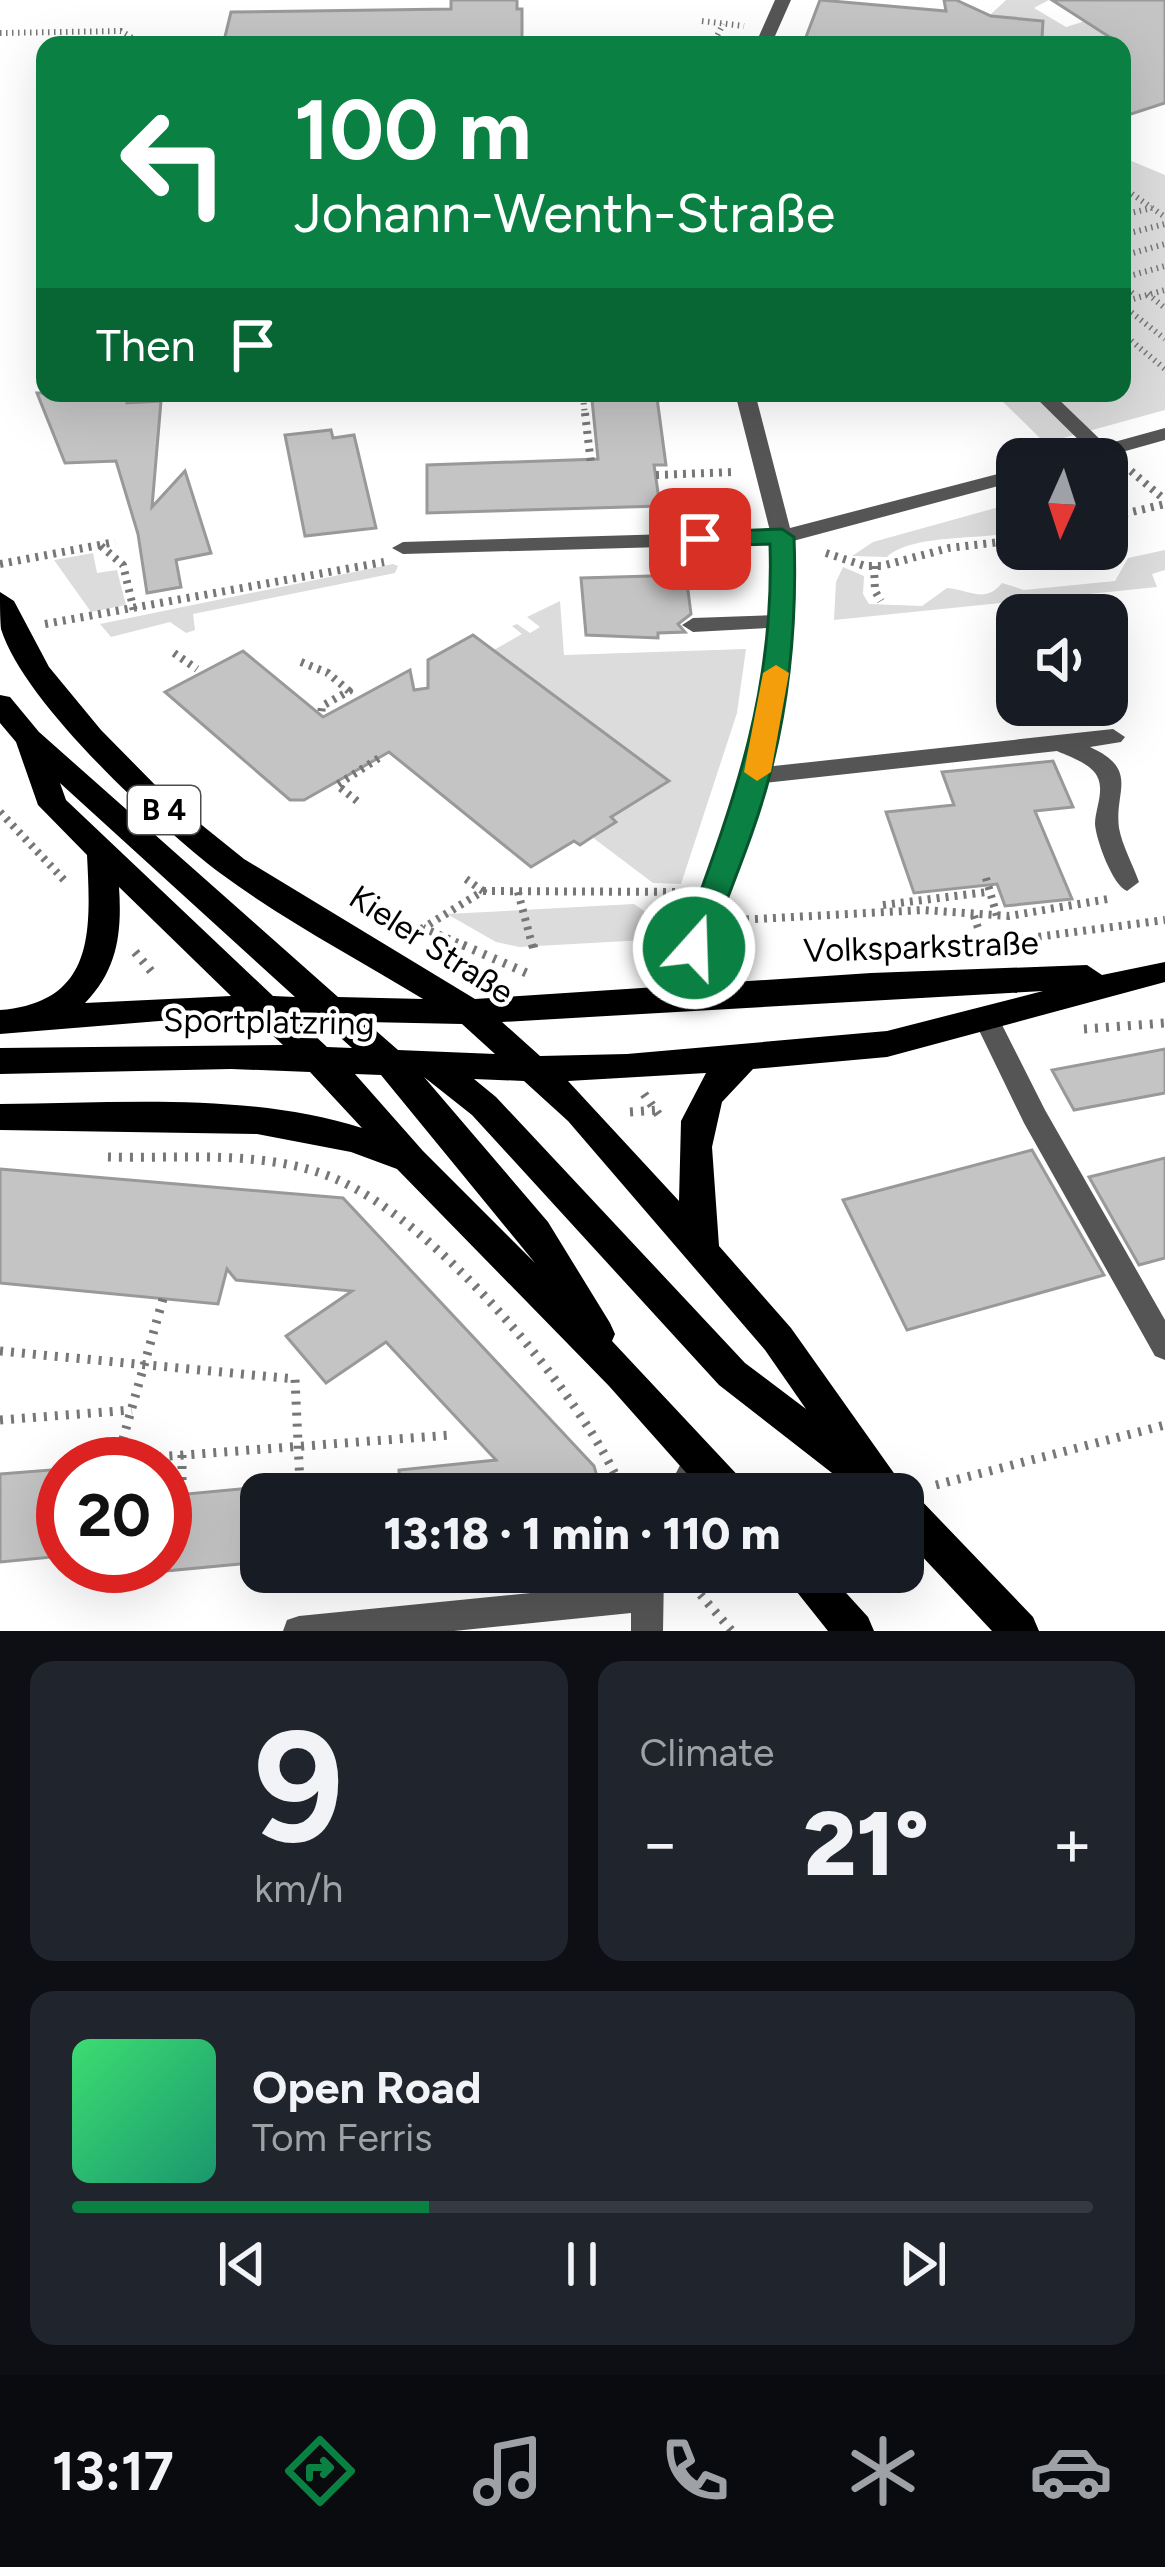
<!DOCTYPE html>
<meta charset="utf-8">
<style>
:root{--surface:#171b24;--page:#20242c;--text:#f1f3f6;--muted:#9ea1a6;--line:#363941;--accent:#0b8043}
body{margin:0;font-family:Figtree,sans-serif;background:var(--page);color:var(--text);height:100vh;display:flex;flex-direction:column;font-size:45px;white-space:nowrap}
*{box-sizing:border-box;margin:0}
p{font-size:39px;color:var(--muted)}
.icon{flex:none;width:66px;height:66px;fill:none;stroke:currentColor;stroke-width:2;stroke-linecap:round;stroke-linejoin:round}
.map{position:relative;height:1631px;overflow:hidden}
.sheet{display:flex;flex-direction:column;gap:30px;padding:30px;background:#0d0f14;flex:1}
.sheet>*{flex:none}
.banner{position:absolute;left:36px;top:36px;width:1095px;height:366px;border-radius:24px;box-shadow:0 12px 48px #0002;background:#0b8043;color:#fff;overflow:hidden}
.needle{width:78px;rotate:183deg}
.controls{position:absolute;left:996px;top:438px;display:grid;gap:24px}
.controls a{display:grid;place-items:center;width:132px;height:132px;border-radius:24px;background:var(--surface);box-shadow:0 12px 48px #0002;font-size:60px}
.speed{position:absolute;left:36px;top:1437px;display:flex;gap:24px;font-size:60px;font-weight:700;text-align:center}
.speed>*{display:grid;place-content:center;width:156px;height:156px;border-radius:50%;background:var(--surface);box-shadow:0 12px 48px #0002;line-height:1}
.speed .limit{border:18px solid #d22;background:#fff;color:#111}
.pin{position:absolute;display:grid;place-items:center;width:102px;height:102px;color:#fff;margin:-51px;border-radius:24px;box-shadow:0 6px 18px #0006}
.me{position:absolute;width:132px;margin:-66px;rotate:20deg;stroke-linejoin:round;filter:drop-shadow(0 0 9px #0008)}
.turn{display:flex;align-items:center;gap:42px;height:252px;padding:0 60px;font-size:54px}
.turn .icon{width:156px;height:156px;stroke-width:2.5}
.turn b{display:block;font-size:84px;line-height:102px}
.then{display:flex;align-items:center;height:114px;padding:0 60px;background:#0003;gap:24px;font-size:45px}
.big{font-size:90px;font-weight:800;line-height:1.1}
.sheet .widget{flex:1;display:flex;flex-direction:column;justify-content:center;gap:18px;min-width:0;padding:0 42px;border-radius:24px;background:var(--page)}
.sheet .dial{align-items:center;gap:0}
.dial b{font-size:156px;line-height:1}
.song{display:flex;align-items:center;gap:36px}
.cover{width:144px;height:144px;border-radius:18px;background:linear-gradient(135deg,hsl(140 70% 55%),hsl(160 70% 35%))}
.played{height:12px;border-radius:6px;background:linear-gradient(90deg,var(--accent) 35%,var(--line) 35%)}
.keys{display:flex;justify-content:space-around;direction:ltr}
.heat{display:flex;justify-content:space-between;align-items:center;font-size:66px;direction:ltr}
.sheet .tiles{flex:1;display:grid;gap:30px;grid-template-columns:1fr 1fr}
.widget:last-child{grid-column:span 2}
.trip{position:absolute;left:240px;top:1473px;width:684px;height:120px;border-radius:24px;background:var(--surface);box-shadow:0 12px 48px #0002;font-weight:800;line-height:120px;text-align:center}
.dock{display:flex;height:192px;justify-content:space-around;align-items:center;background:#090b0e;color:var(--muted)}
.dock .icon{width:84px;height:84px}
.dock .current{color:var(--accent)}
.dock b{font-size:54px;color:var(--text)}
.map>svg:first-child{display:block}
.green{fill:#dcdcdc}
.building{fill:#c4c4c4;stroke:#999;stroke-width:3}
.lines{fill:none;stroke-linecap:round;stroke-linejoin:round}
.path-far2{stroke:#777;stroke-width:6;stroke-dasharray:1.5 4.5;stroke-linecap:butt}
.path-far1{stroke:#777;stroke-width:8;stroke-dasharray:3 6;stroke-linecap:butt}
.path{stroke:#777;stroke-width:9;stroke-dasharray:3 8;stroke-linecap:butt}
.service{fill:#555;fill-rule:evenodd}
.minor{fill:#555;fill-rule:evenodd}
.primary{fill:#000;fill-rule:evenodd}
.route{fill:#0b8043;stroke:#07532c;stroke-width:3}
.slow{fill:#f59e0b}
.labels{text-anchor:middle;stroke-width:9;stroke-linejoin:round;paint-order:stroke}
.shield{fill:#fff;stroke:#4c4c4c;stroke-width:3}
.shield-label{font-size:30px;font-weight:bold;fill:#000}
.street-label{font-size:33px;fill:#000;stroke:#fff}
</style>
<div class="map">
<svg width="1165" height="1631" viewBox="0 0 1165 1631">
<rect width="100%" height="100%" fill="#fff"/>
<path class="green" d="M1006,0H1049L1034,8L1066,27L1153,0L1122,45H1008L996,39L991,14Z
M1122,157L1165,175V410L1045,443L994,393H1122Z
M1017,502V532C980,540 911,534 887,557L852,556L873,542Z
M1165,550V570L1152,574L1157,587L834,620L836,582L843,567L864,576L863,594L869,604L922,606L947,588C971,590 985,604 1002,583L1024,590L1115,581L1128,558Z
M93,553L97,573L117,570L126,605L91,612L54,560Z
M393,564L398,566L395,573L193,614L195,630L186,633L170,622L111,637L100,624Z
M560,601L564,655L746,649L737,713L681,884L653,883L592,837L615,822L611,818L668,780L494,650L522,634L512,626L517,624L530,633L540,627L527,617Z
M634,904L667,927L663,939L519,947L496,942L447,914Z"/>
<path class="building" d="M451,0H517V9H522V45H223L231,12L451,9Z
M820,0L946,11L944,0H956L991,16L1043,21L1042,38L1059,45H803Z
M1052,0H1165V103L1122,117V45Z
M37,393H128L127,403L161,401L152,507L185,471L211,553L176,560L181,587L147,593L138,534L116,461L65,463Z
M657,398L666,465H654L660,506L427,513V465L598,459L592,400Z
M331,430L333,438L354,435L376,528L305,536L285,435Z
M686,575L691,614L678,624L685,632L658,633V638L586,635L581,578Z
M473,635L669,781L611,817L616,822L592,837L580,845L574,841L531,867L389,752L304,800H290L165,692L243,651L323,717L410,670L414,690L428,688V660Z
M1053,761L1073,807L1035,811L1072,899L1005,906L997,884L914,893L886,812L954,805L942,772Z
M1165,1049V1093L1074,1110L1052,1070Z
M1032,1150L1104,1275L907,1330L843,1200Z
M1165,1158V1258L1139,1265L1089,1177Z
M0,1169L343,1198L594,1466L602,1494H400L399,1470L496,1460L386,1342L326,1383L286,1336L352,1291L236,1280L227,1269L218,1304L0,1283Z
M63,1469V1556L0,1562V1474Z
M261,1487V1562L165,1571V1496Z"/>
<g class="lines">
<path class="path-far2" d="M702,21L744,26
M0,33L121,31L144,45
M719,45L715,40L723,24
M1122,187L1165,217
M1122,215L1152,208
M1122,235L1165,224
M1122,256L1165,244
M1122,278L1165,266
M1122,285L1136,296
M1148,294L1165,308
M1122,302L1165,290
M1122,305L1165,339
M1122,333L1165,369
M583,397L585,416"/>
<path class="path-far1" d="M585,413L591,464
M1131,471L1165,500
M656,475L734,472
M1107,518L1165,504
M101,546L123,565L134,611
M826,553L865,566H882L949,548L1017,540
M0,564L115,542
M874,566L875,591L881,601
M45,624L384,562
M174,653L197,669
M301,662L328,673L349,691L322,706L321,715
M357,801L337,785L382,756
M0,812L66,882
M986,878L997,916
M466,879L483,891L423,928L470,948
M483,891L682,892
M518,892L533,948
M883,905L987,892
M974,916L979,931
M737,920L923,910L1009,916L1108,899
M976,945L1165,920"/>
<path class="path" d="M463,945L529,974
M533,945L535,954
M135,952L156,977
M1084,1029L1165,1023
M644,1094L663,1121
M630,1112L659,1110
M108,1157C182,1159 267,1149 336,1179C436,1222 583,1394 624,1494
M163,1299L117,1460L451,1435
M0,1351L295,1379L300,1484
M0,1420L132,1410
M182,1455V1494
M936,1485L1165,1425
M686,1578L732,1631"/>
<path class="service" d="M1031,393H1052L1108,447V455H1094Z
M780,615L788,617L791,622L788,627L693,632L682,625L693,618Z
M1113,729L1125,737L1121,742L1090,747C1140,770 1114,791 1119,828C1122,845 1133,865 1139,882L1127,891C1113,886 1096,840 1095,824C1095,809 1105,791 1097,776C1090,763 1070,757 1057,751L756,784L744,776L756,768Z
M713,888L722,891L725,897L689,997L685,1004H667L663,997L701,897L704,891Z"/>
<path class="minor" d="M775,0H791L771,45H755Z
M735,393H755L790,528L1017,469V481L793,541L786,685L768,776L725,897L722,903H704L701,897L744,776L764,685L772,544L403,554L392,548L403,542L770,531Z
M1165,428V440L1097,459H1064L1067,455Z
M987,1010L996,1013L1045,1110L1165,1320V1360L1155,1356L1024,1123L974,1020L978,1013Z
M699,1446L710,1450L714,1460L697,1494H665L688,1450Z
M632,1572H664L663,1631H631V1613L454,1631H283L287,1620L299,1616L632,1583Z"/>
<path class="primary" d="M0,592L14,601L49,667L101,730L167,797L244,859L475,999L871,973L1087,965L1102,975L1165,962V982L887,1057L753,1069L722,1102L712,1147L719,1246L791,1328L908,1493L917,1496L1033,1617L1039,1631H992L903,1536V1494H866L850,1487L719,1385L472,1115L424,1077L548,1222L610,1323L615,1334L612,1341L744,1482L749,1494H705L609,1386L397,1169L351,1152L257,1134L0,1130V1104C120,1103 246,1092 362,1128L310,1072L231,1069L0,1074V1048L283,1045L257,1021L184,1019L0,1034V1010C95,1002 91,932 87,855L38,805L16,742L0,723V695L10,697L39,732L338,997L423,999C356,958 283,920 220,873C158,826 24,703 1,629C0,618 0,604 0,592ZM60,783L295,997L273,996L66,800ZM119,887L231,996L85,1003C118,969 122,932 119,887ZM1043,991L887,1031L627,1054L540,1056L502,1022ZM299,1021L323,1022L352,1048L327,1047ZM366,1022L462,1024L495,1054L398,1050ZM706,1073L681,1121L679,1201L568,1081ZM355,1074L381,1075L535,1263L423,1151ZM474,1079L524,1081L568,1121L765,1350L806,1409L745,1363L496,1097Z
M781,1572H827L868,1617L874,1631H828Z"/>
</g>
<path class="route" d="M782,529L794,537C797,616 790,697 770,774C755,833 729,891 709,948L694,958L680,948C731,808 775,697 770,544L700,546L689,539L700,532Z"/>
<path class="slow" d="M776,665L789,673L771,772L757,781L744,772L763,673Z"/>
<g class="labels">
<rect class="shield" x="128" y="786" width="72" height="48" rx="9"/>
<g class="shield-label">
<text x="164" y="820">B 4</text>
</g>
<g class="street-label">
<text transform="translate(432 944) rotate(33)" y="12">Kieler Straße</text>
<text transform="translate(921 946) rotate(-2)" y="12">Volksparkstraße</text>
<text transform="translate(269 1021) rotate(1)" y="12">Sportplatzring</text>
</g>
</g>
</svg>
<div class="controls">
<a><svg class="needle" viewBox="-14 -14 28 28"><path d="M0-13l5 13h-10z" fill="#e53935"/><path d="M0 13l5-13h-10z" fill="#9ea1a6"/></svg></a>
<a><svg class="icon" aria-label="sound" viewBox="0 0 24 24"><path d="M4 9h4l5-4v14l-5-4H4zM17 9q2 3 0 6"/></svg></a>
</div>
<div class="speed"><div class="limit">20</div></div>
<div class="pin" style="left:700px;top:539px;background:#d93025"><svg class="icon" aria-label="arrive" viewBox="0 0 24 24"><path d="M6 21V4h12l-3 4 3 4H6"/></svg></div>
<svg class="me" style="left:694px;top:948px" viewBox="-20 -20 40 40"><circle r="17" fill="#0b8043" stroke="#fff" stroke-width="3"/><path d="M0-11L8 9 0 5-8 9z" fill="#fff"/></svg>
<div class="trip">13:18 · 1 min · 110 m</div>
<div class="banner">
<div class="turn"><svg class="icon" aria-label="left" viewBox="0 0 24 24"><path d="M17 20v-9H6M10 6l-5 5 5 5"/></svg><div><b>100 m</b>Johann-Wenth-Straße</div></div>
<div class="then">Then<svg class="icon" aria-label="arrive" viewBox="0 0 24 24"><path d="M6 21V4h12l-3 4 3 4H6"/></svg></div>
</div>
</div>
<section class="sheet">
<div class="tiles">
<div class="widget dial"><b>9</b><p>km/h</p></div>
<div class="widget"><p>Climate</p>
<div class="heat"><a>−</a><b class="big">21°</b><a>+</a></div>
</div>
<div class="widget">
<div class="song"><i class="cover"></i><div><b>Open Road</b><p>Tom Ferris</p></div></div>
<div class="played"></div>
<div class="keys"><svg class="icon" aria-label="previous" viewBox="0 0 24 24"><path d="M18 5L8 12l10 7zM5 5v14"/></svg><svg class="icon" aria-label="pause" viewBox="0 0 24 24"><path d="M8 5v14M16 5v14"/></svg><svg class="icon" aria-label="next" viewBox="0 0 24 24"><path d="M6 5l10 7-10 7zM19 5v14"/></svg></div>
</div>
</div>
</section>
<nav class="dock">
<b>13:17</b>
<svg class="icon current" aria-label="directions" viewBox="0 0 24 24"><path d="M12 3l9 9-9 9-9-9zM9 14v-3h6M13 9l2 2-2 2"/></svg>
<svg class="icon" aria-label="music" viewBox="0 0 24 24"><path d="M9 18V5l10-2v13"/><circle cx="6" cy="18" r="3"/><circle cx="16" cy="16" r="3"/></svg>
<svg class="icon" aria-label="phone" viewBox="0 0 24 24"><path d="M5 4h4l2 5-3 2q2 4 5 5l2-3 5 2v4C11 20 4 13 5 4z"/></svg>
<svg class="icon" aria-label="climate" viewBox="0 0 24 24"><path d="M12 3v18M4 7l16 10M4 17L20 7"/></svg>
<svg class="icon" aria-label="car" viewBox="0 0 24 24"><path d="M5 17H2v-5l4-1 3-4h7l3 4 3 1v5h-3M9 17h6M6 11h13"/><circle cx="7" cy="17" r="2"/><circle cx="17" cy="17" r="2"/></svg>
</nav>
